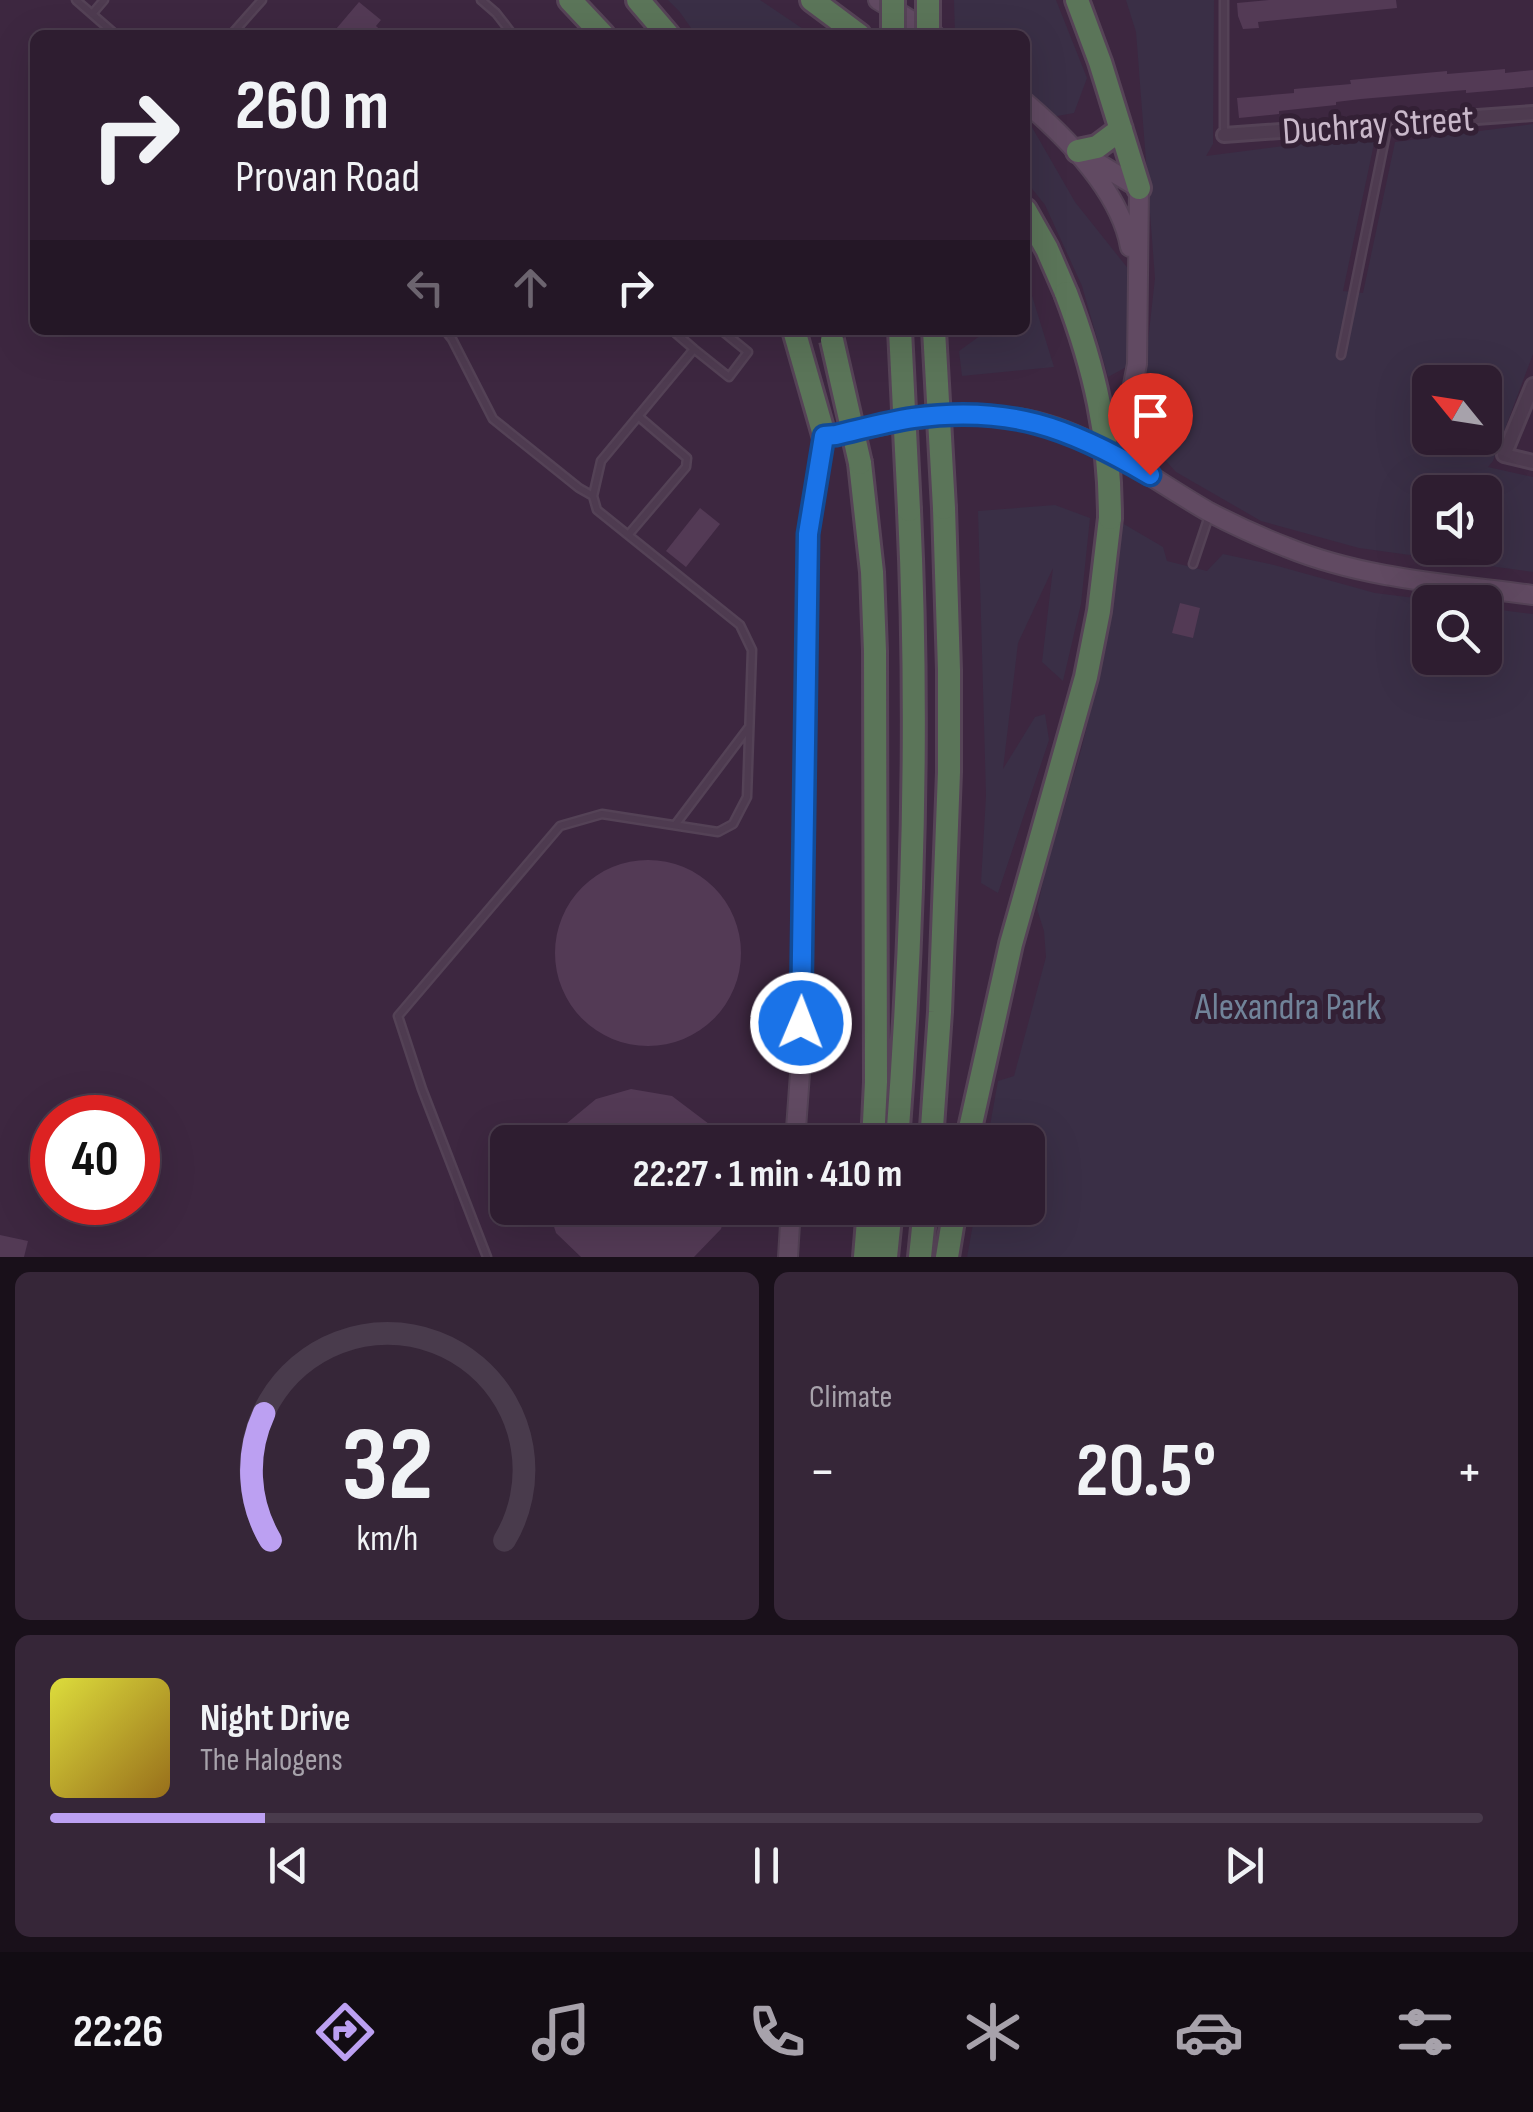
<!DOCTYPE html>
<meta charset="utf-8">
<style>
:root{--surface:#2e1d30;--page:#362638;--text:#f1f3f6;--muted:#a7a2ab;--line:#493b4c;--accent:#bca0f2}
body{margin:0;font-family:"Sofia Sans Condensed",sans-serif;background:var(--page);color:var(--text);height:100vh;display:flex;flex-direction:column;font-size:38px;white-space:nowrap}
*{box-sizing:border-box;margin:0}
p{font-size:32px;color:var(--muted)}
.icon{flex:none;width:55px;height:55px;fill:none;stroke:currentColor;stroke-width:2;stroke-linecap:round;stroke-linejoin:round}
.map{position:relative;height:1257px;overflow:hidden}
.panel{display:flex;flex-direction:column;gap:15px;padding:15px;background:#19101a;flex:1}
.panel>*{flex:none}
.guide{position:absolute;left:30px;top:30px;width:1000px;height:305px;border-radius:15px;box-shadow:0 10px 40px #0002,0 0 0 2px var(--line);background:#2e1d30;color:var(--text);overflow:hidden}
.needle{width:65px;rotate:300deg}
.buttons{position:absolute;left:1412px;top:365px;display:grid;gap:20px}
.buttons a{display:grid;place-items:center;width:90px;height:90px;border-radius:15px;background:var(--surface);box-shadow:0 10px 40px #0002,0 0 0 2px var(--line);font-size:50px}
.speed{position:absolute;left:30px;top:1095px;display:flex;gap:20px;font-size:50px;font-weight:700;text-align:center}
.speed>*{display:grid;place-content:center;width:130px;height:130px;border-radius:50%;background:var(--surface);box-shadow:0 10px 40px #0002,0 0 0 2px var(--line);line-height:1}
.speed .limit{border:15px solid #d22;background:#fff;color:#111}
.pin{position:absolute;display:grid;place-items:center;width:85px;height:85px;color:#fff;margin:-102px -42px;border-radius:50% 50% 50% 0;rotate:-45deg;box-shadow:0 0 10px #0007}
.pin .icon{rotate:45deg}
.me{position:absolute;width:110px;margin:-55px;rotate:1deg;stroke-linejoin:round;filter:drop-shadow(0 0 8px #0008)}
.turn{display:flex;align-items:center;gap:35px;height:210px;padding:0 40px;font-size:45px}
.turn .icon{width:130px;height:130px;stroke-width:2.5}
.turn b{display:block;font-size:70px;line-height:85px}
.lanes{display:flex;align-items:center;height:95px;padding:0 40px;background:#0003;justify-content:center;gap:50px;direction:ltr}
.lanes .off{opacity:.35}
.big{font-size:75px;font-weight:700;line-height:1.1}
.panel .widget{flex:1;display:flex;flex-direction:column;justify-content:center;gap:15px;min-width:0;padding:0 35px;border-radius:15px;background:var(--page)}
.panel .dial{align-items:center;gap:0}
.dial svg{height:260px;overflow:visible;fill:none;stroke:var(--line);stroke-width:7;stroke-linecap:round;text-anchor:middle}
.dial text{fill:var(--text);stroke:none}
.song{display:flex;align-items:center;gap:30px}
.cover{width:120px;height:120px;border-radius:15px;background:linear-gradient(135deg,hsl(60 70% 55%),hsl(40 70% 35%))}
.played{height:10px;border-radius:5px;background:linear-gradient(90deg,var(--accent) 15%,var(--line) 15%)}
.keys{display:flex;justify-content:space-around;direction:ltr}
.heat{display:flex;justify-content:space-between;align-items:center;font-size:55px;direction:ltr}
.panel .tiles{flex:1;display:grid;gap:15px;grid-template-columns:1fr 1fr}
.widget:last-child{grid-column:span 2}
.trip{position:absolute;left:490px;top:1125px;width:555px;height:100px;border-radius:15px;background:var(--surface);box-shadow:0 10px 40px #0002,0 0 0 2px var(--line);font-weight:700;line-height:100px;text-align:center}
.tabs{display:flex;height:160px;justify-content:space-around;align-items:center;background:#120c13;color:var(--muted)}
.tabs .icon{width:70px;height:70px}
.tabs .active{color:var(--accent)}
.tabs b{font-size:45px;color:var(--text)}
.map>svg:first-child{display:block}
.green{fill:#3a2f46;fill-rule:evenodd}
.building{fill:#533a55}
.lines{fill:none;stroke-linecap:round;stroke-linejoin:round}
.lane-casing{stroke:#544256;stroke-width:11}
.street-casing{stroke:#544256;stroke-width:18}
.secondary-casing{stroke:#544256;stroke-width:22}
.highway-casing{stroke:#564357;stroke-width:28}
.lane{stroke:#4e3b50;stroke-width:6}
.street{stroke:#4e3b50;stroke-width:12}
.secondary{stroke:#614a62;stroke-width:18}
.highway{stroke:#5b7559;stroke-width:22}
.highway-bridge-casing{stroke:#564357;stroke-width:28;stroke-linecap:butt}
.highway-bridge{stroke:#5b7559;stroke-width:22}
.route-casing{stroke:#114b97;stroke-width:25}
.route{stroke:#1a73e8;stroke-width:18}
.labels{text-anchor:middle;stroke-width:10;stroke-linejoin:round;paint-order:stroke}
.street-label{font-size:38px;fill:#c9b8ca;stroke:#332035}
.park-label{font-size:38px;fill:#718399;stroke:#332035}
</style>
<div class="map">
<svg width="1533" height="1257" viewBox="0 0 1533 1257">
<rect width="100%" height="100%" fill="#3d2740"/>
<path class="green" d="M668,0H760L812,35H696L679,11Z
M954,0H1056L1087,78L1074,113L1052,117L1025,95V35H955Z
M1126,0H1214L1213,144L1206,156L1376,134L1343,291L1363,293L1395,142L1533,124V354L1493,461L1488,467L1533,477V572L1359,548L1261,521L1176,472L1145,438L1142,395L1155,278L1136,32ZM1430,382H1485V438H1430ZM1430,492H1485V548H1430Z
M1025,115L1075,202L1134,276L1130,365L1108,377L1082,286L1045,205L1025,180Z
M1025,273L1054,367L962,376L959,351L988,330H1025Z
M1055,505L1090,518L1081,604L1063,681L1042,662L1053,568L1018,643L1003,769L1035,717L1045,714L1049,740L998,893L981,883L986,795L978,511Z
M1117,520L1163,547L1167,561L1207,571L1223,554L1274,565L1375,593L1447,602H1430V658H1485V608L1533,614V1257H967L976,1208H1028V1142H987L998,1081L1014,1076L1046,957L1044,931L1037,909L1046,868L1081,750L1105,652Z"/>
<path class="building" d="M1269,0H1396L1397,8L1258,22L1259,28L1243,29L1238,16L1237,3Z
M359,2L381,20L376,26L386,35H343L336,29Z
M1505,69V73L1533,70V87L1466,93V90L1361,99L1336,102V105L1279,111V114L1239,118L1237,98L1294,93V89L1351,84L1350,80L1447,71V74Z
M700,508L720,524L686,567L666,551Z
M1180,603L1200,608L1193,638L1172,633Z
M555 953a93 93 0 1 1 186 0a93 93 0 1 1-186 0Z
M631,1089L672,1096L713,1127L721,1142H554L561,1128L596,1099Z
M548,1208H727L721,1229L694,1257H581L556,1233Z
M0,1235L28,1241L24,1257H0Z"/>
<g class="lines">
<g class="lane-casing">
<path id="lane" d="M76,0L116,35
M481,0L496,13L513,35
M92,14L104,0
M231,35L262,0
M1224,134V0
M445,330L452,339L493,419L579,488L593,496
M694,349L729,377L748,352L721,330
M1341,355L1388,124
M629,534L686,467L687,458L638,416
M1193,564L1210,513
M675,825L749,727
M487,1257L422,1089L398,1016L560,826L602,814L718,832L733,824L747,797L752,650L740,625L597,510L593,496L601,461L694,349L672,330"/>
</g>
<g class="street-casing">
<path id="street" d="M1224,135L1533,113
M1533,385L1504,455L1533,462"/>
</g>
<g class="secondary-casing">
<path id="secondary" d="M878,0L935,35
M1025,102C1067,138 1120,191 1130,247
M1078,151L1139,188L1137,364L1119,457
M795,1142L801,1060L808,534L824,435H836C899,421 954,409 1018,418C1089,429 1148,477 1209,512C1234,525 1260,537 1286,547C1364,579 1450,584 1533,595
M788,1257L791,1208"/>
</g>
<g class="highway-casing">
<path id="highway" d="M570,0L603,35
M638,0L668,35
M812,0L859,35
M1077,0L1100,62L1139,188
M1078,151L1097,147L1121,129
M1025,210L1047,249L1066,293
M794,330L824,435
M860,463L872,572L875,651L876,1082L873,1142
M897,1142C913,932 919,721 909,510
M931,1142L940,1012L949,772V670L944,508
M967,1142L1011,944L1086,677L1099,611L1110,518
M865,1257L869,1208
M886,1257L891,1208
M920,1257L925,1208
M947,1257L955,1208"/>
</g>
<use href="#lane" class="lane"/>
<use href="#street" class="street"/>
<use href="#secondary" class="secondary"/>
<use href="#highway" class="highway"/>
<g class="highway-bridge-casing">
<path id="highway-bridge" d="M893,35V0
M928,35V0
M1066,293C1095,369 1110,436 1110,518
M900,330L909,510
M934,330L944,508
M832,340L860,463"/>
</g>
<use href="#highway-bridge" class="highway-bridge"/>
</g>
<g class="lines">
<g class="route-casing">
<path id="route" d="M801,1023L808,534L824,436L836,435C862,429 887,422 913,418C1008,405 1069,427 1150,475"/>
</g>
<use href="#route" class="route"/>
</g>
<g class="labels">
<g class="street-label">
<text transform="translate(1378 124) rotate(-4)" y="13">Duchray Street</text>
</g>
<g class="park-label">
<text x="1288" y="1019">Alexandra Park</text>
</g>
</g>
</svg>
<div class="buttons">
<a><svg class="needle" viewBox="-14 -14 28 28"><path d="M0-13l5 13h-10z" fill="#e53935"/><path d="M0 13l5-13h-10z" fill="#a7a2ab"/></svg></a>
<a><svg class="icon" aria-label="sound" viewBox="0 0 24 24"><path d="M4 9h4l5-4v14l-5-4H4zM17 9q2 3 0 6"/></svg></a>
<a><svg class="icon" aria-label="search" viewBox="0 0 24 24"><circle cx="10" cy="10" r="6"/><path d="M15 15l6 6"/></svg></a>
</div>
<div class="speed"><div class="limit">40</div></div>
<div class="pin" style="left:1150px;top:475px;background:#d93025"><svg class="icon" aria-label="arrive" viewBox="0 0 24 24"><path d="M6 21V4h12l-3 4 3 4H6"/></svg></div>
<svg class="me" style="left:801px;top:1023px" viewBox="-20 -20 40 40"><circle r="17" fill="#1a73e8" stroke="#fff" stroke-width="3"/><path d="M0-11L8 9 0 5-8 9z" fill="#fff"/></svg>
<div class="trip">22:27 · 1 min · 410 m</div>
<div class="guide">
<div class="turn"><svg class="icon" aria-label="right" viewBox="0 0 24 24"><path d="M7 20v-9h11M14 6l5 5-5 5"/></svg><div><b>260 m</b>Provan Road</div></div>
<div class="lanes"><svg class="icon off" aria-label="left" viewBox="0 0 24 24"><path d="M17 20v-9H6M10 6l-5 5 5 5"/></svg><svg class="icon off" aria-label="ahead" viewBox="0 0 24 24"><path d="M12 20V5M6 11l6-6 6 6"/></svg><svg class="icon" aria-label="right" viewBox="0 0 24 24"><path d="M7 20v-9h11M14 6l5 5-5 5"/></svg></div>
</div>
</div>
<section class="panel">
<div class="tiles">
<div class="widget dial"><svg viewBox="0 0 100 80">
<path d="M14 69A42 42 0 1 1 86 69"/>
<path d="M14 69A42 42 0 0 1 12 30" stroke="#bca0f2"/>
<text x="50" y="56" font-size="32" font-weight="700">32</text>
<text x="50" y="72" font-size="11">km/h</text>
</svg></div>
<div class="widget"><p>Climate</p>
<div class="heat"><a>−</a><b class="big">20.5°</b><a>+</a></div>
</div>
<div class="widget">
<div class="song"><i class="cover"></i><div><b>Night Drive</b><p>The Halogens</p></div></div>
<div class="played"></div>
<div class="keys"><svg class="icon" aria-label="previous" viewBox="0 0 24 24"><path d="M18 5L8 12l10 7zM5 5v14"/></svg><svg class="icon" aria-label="pause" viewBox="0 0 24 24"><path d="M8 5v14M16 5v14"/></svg><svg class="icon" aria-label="next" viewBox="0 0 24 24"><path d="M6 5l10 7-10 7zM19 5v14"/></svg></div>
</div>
</div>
</section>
<nav class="tabs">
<b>22:26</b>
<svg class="icon active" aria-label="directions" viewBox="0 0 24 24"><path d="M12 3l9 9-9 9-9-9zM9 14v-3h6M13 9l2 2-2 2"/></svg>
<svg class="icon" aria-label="music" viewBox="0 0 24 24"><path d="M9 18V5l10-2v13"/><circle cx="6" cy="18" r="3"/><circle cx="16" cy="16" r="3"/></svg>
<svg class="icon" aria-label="phone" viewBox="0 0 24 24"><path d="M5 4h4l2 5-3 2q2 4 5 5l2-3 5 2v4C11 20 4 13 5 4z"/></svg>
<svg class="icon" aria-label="climate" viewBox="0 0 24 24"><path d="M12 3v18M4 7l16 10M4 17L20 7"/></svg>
<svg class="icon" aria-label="car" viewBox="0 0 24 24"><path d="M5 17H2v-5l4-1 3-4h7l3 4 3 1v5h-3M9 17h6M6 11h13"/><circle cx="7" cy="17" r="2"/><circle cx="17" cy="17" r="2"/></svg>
<svg class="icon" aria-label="filters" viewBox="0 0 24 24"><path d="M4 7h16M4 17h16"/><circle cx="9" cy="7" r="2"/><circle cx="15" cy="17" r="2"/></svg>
</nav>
